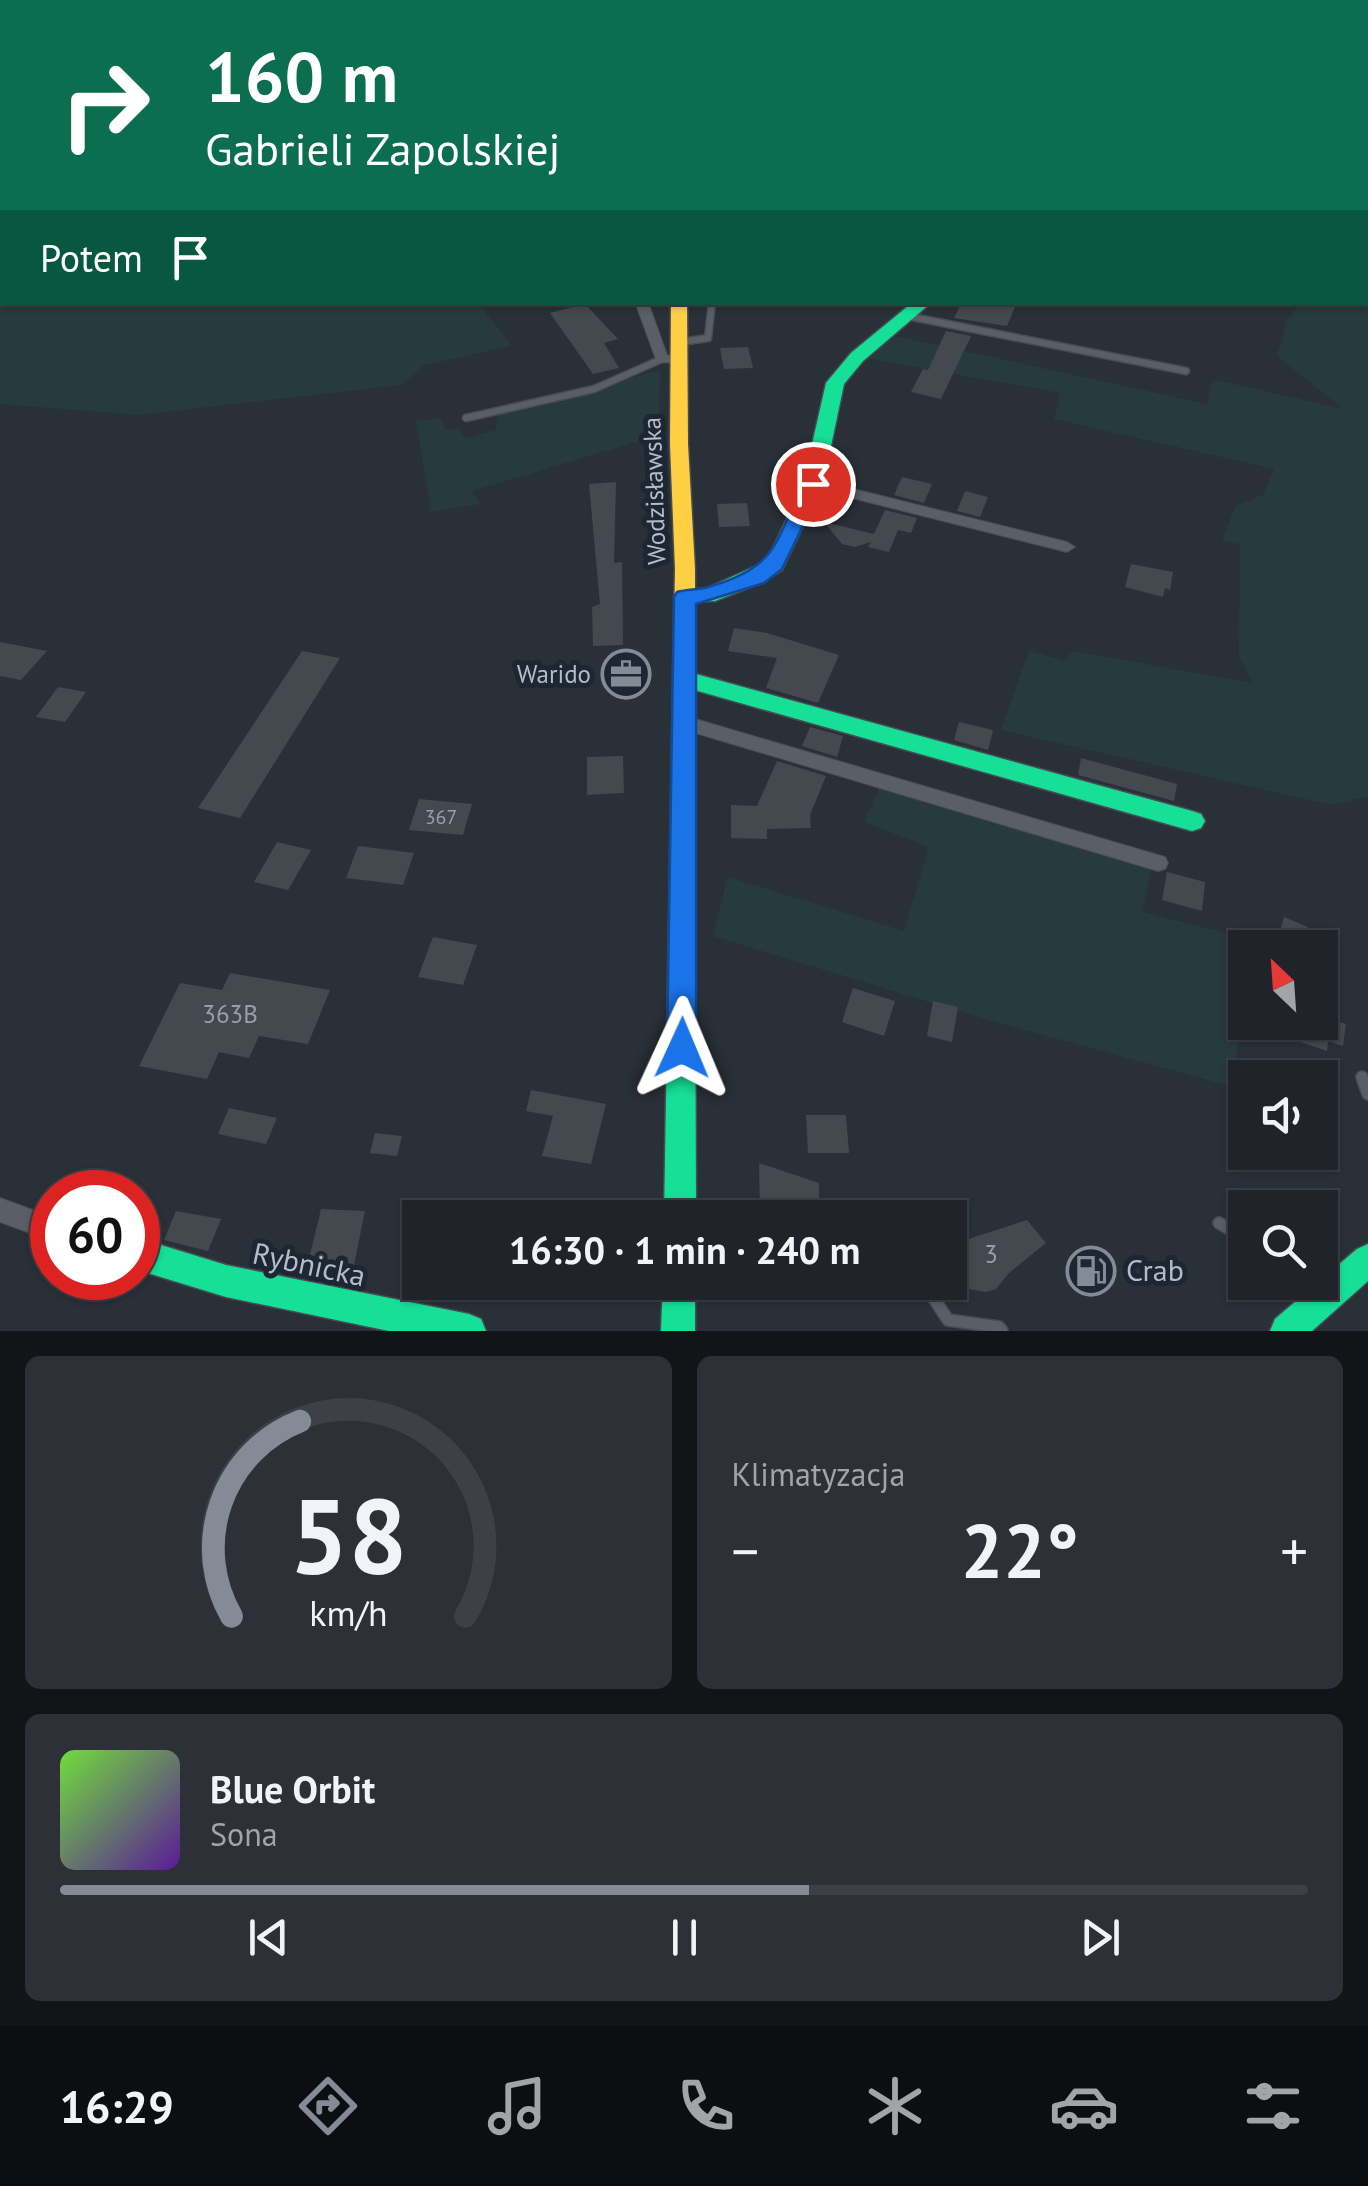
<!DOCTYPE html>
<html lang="pl">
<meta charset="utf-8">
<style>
:root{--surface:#20242a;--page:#2d3036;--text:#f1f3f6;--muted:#a2a4a8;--line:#3d4147;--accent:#848b96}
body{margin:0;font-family:"PT Sans",sans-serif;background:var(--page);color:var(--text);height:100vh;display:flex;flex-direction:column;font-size:38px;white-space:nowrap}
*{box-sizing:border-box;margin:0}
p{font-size:32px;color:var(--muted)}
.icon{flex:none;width:55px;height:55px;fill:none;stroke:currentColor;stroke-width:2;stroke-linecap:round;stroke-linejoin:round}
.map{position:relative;height:1331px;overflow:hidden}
.sheet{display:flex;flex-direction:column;gap:25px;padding:25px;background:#121417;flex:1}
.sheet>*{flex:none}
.guide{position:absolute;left:0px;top:0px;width:1370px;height:305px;box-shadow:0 2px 8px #0004,0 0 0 2px var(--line);background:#0b6e4f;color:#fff;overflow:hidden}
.needle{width:65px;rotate:335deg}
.controls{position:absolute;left:1228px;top:930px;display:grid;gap:20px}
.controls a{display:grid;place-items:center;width:110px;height:110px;border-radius:0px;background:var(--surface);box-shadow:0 2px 8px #0004,0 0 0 2px var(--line);font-size:50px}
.speed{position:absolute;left:30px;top:1170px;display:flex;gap:20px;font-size:50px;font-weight:700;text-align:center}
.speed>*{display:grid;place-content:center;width:130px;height:130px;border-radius:50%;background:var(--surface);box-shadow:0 2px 8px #0004,0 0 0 2px var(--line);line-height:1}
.speed .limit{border:15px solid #d22;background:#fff;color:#111}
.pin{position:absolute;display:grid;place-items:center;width:85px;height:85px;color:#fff;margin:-42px;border:5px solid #fff;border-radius:50%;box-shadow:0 2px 10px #0007}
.me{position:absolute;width:110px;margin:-55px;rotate:1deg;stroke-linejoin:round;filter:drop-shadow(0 0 8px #0008)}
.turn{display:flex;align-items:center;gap:35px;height:210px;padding:0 40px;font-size:45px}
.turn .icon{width:130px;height:130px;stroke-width:2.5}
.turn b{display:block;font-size:70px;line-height:85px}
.then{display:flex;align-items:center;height:95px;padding:0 40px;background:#0003;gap:20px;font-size:38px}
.big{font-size:75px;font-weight:600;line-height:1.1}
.sheet .tile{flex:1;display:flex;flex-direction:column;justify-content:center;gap:15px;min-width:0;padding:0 35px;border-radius:15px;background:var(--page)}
.sheet .dial{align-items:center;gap:0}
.dial svg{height:260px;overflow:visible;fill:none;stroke:var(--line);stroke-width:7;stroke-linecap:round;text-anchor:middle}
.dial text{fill:var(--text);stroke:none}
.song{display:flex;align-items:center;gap:30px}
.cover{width:120px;height:120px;border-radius:15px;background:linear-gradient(135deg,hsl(100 70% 55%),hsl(270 70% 35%))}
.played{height:10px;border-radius:5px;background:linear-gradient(90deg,var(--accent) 60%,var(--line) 60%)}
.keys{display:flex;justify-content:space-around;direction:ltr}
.heat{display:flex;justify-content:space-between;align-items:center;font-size:55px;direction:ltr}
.sheet .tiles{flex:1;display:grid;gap:25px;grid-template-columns:1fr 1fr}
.tile:last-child{grid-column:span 2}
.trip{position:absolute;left:402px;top:1200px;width:565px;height:100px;border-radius:0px;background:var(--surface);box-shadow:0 2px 8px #0004,0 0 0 2px var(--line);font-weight:600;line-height:100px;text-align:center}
.dock{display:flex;height:160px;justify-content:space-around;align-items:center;background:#0d0e11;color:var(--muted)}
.dock .icon{width:70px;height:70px}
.dock .selected{color:var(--accent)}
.dock b{font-size:45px;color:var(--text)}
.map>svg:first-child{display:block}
.green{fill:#273a3e}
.building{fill:#444950}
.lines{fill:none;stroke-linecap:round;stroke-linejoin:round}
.lane-far1-casing{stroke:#484c53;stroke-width:9}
.lane-casing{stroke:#484c53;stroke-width:14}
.street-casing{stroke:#484c53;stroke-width:2}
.fast-casing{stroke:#484c53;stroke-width:3}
.slow-casing{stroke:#484c53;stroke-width:3}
.lane-far1{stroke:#5a5e66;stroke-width:6}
.lane{stroke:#5a5e66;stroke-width:11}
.street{fill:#5a5e66;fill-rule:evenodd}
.fast{fill:#16e098;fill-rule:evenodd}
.slow{fill:#ffcf43;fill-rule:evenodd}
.route{fill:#1a73e8;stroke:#114b97;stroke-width:2.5}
.labels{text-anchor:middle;stroke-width:10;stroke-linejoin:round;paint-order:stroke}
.number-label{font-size:20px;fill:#989fab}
.street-label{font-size:25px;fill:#b4bcc9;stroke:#1d2633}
.poi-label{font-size:25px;fill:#b4bcc9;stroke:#1d2633;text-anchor:end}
.near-number-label{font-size:25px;fill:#989fab}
.near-street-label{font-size:30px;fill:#b4bcc9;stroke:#1d2633}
.near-poi-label{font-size:30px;fill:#b4bcc9;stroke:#1d2633;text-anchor:start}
</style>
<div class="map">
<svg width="1368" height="1331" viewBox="0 0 1368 1331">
<rect width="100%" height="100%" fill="#2a3038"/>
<path class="green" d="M0,0H305L2,2V302L479,303L512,346L424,365L402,385L138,415L0,404Z
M1368,136V796L1332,805L1001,730L1029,651L1065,661L1073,651L1253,683L1239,657L1240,544L1222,541L1236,505L1263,495L1274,469L1054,419L1060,393L867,358L895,336L1207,404L1212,384L1217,380L1343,409L1277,356L1287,320L1300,303L1368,302Z
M660,370L659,435L472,491L480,504L431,512L416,421L441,418L445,430L458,429L466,438L496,430L498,415Z
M879,788L1151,870L1142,912L1259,941L1257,947L1245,948V1010L1230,1086L992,1021L713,936L728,877L904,931L929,847L864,822Z"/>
<path class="building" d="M962,302H990L1015,307L1007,326L954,318Z
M585,304L618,339L604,343L619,368L593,374L550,313Z
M946,331L971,336L941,399L911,392L923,369L928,370Z
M748,347L753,368L724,369L720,348Z
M902,477L932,484L924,503L894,495Z
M616,482L614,563L622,562L623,645L593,646L592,607L600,604L589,484Z
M965,491L988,497L980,517L957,511Z
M747,503L750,526L719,527L717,504Z
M885,510L917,518L911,533L898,530L889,552L868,547L871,542L855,547L842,544L824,522L874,534Z
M1131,564L1173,572L1170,590L1165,588L1163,597L1125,587Z
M734,628L767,633L839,655L818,703L766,688L777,658L728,651Z
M0,642L47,651L21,680L0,676Z
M302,651L340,658L240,818L198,808Z
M643,661V686H608L610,662Z
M58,687L86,692L65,722L36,717Z
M959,722L993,730L988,750L954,740Z
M810,727L843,736L837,757L802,746Z
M623,756L624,793L587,795V757Z
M1081,758L1177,784L1174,801L1078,775Z
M777,761L826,776L810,815L811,828L767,829V839L731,838V805L757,806Z
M419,799L472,804L463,835L409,830Z
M277,842L311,850L288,890L254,882Z
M358,846L414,853L403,885L346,878Z
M1167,872L1205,882L1202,911L1162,900Z
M1284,917L1308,927L1303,948L1277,941Z
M433,937L477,945L463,985L418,977Z
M230,973L330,990L308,1044L259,1036L249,1058L219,1052L207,1079L139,1066L180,983L222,990Z
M853,988L895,1001L884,1036L842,1022Z
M933,1001L958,1007L952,1042L927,1036Z
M1320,1016L1346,1024L1343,1046L1328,1041L1327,1051L1286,1037L1287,1028L1282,1022H1320Z
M531,1090L606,1104L591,1164L542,1156L553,1116L526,1111Z
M229,1108L277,1118L266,1144L218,1134Z
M806,1115H846L849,1153H808Z
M375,1133L402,1136L397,1156L370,1153Z
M759,1163L819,1183V1218H760Z
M321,1209L365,1211L354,1265L308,1263Z
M176,1211L221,1219L208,1251L164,1240Z
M1027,1220L1046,1243L1009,1273L996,1289L986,1292L969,1289L950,1263V1245Z"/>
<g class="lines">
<g class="lane-far1-casing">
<path id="lane-far1" d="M907,316L1186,371
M681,342L708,338L712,302
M466,418L594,389L662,359"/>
</g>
<g class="lane-casing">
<path id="lane" d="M1362,1077L1368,1094
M1219,1223L1245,1238
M923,1282L948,1320L999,1327L1002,1331
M1298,1282L1313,1298"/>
</g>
<g class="street-casing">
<path id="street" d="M585,0H613L615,2H589Z
M1197,0H1207V2H1198Z
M635,302H648L667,355L683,357V363L657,362Z
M813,479L1067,542L1075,547L1067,552L808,487L805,484Z
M685,716L1158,855L1165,857L1168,863L1165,869L1158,871L679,728L676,723L679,718Z
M0,1198L52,1217V1241L0,1222Z"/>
</g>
<g class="fast-casing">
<path id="fast" d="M913,302H932L863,361L844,384L823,484L782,570L763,582L715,601L677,602L674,597L677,592L705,589L767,561L803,484L826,383L851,353Z
M685,671L1192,811L1201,814L1205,821L1201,828L1192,831L677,685L674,679Z
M682,912L691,915L695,923L696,1218H664L669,923L673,915Z
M138,1238L226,1265L469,1314L481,1319L486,1331H389L226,1297L138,1270Z
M1368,1244V1281L1312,1331H1270L1275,1319L1357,1249Z
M663,1282H695V1331H661Z"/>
</g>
<g class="slow-casing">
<path id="slow" d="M677,0H689V2H677Z
M671,302H687L688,444L695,569V923L691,931L682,934L673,931L669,923L675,569L670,444Z"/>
</g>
<use href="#lane-far1" class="lane-far1"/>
<use href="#lane" class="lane"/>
<use href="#street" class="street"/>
<use href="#fast" class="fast"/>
<use href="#slow" class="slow"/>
</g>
<path class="route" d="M813,478L823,484L782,569L764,583L696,604V1048L692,1057L682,1061L671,1057L667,1048L674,597L677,592C688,589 698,590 708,587C777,568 775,543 803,484Z"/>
<defs>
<g id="office-ring" transform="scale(2.5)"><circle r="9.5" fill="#1d2633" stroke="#848b96" stroke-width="1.5"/><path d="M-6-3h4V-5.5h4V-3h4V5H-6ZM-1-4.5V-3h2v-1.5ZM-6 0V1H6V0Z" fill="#848b96"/></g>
<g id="fuel-ring" transform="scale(2.5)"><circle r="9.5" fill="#1d2633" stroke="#848b96" stroke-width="1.5"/><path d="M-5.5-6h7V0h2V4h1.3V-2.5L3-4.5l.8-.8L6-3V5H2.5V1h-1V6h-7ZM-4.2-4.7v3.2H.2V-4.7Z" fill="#848b96"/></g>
</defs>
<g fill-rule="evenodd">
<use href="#office-ring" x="626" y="674"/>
<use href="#fuel-ring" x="1091" y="1271"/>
</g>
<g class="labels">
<g class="number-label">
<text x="441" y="824">367</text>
</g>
<g class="street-label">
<text transform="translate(654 491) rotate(-92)" y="9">Wodzisławska</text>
</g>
<g class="poi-label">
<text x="591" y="683">Warido</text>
</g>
<g class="near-number-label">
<text x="230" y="1023">363B</text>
<text x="991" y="1263">3</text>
</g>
<g class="near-street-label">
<text transform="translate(309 1265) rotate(12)" y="10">Rybnicka</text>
</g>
<g class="near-poi-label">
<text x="1126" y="1281">Crab</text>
</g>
</g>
</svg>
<div class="controls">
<a><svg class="needle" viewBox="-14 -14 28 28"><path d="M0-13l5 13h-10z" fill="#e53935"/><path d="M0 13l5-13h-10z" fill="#a2a4a8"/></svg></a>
<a><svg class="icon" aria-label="sound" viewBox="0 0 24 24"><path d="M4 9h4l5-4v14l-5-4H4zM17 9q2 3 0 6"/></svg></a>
<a><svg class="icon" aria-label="search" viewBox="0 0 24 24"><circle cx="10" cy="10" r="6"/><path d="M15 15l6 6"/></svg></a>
</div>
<div class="speed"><div class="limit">60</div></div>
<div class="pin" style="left:813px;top:484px;background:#d93025"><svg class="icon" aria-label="arrive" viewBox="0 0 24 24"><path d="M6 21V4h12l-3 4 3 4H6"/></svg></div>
<svg class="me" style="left:682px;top:1048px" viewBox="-20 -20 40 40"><path d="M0-17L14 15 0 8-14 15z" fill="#1a73e8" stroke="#fff" stroke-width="4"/></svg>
<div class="trip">16:30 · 1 min · 240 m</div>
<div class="guide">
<div class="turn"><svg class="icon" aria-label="right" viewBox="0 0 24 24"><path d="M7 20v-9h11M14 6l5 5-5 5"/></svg><div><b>160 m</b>Gabrieli Zapolskiej</div></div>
<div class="then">Potem<svg class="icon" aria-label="arrive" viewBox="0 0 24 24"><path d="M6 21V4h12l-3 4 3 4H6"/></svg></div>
</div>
</div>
<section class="sheet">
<div class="tiles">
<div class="tile dial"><svg viewBox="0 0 100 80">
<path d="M14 69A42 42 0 1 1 86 69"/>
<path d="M14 69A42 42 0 0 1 35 9" stroke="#848b96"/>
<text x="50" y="56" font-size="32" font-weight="700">58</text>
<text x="50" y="72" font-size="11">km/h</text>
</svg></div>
<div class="tile"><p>Klimatyzacja</p>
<div class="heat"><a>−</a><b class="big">22°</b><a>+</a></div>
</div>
<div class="tile">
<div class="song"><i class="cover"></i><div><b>Blue Orbit</b><p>Sona</p></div></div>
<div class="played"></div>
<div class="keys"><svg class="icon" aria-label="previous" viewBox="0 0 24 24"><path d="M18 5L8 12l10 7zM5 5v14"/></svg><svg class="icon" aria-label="pause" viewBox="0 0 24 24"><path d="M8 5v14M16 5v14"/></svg><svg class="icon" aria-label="next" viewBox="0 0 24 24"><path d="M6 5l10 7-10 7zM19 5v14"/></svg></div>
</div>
</div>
</section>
<nav class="dock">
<b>16:29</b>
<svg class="icon selected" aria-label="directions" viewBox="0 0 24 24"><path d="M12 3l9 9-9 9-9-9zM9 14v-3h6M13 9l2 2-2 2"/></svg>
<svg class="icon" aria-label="music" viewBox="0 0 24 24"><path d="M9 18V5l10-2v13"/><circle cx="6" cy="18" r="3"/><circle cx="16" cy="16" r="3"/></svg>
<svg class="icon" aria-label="phone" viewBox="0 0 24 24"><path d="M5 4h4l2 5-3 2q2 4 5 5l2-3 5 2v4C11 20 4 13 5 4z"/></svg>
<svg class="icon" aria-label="climate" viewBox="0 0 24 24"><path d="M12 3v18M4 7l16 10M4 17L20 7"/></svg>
<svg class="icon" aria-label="car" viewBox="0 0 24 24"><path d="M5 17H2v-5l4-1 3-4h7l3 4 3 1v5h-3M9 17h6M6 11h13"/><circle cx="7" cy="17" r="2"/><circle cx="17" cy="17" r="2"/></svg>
<svg class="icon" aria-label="filters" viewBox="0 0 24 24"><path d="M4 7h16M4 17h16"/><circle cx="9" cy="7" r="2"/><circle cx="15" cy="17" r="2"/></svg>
</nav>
